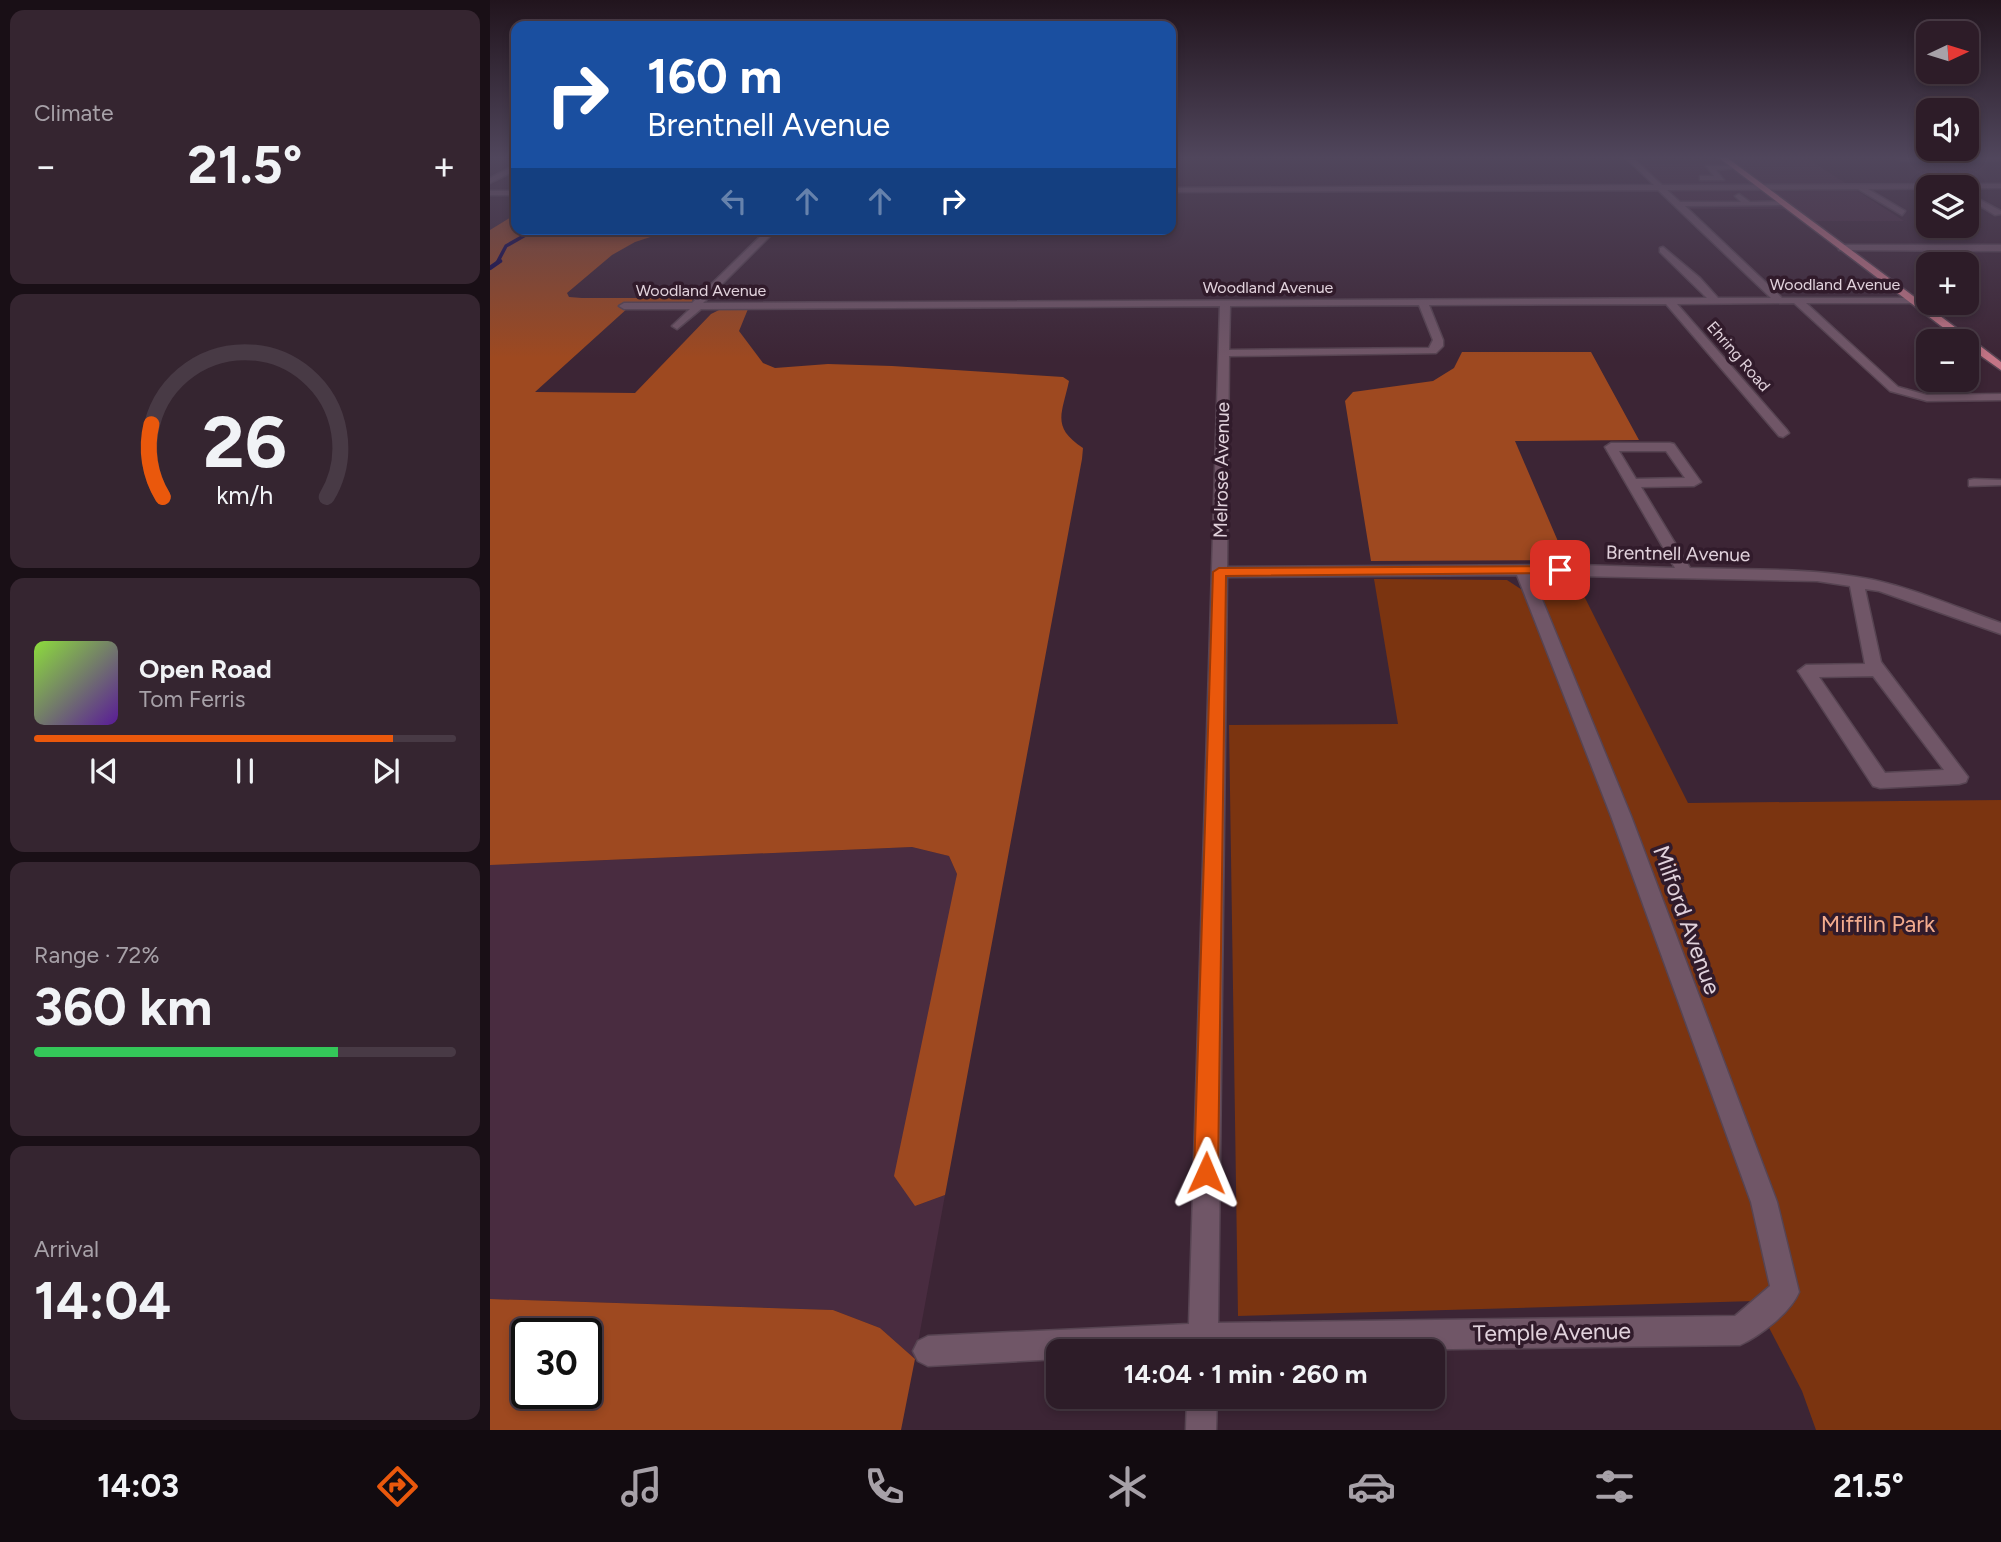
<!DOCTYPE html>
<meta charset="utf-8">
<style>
:root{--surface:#2d1c28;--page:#352530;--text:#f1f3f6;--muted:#a7a1a8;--line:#483a45;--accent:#ea580c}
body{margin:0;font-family:Figtree,sans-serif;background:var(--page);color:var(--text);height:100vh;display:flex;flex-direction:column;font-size:26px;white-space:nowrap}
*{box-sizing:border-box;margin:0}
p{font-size:23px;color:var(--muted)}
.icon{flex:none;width:38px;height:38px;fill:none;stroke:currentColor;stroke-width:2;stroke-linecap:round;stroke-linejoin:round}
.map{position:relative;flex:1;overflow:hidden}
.panel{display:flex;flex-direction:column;gap:10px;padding:10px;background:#190f16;width:490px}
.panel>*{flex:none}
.top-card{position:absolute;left:21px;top:21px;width:665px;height:214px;border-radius:14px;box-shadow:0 4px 10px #0003,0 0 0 2px var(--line);background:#1a4fa0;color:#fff;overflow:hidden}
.needle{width:46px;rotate:86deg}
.controls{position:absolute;left:1426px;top:21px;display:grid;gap:14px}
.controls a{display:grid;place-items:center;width:63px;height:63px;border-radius:14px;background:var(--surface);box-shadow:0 4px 10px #0003,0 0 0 2px var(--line);font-size:35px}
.speed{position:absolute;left:21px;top:1318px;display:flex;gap:14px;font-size:35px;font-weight:700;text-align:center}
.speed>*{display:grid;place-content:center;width:91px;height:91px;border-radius:50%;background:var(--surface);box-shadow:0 4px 10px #0003,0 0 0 2px var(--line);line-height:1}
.speed .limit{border:4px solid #111;border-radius:10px;background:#fff;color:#111}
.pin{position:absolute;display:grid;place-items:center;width:60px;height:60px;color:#fff;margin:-30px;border-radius:14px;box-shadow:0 4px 10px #0006}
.me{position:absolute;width:77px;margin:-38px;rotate:1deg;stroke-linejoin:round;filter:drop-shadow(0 0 5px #0008)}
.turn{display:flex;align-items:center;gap:24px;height:147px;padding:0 21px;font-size:32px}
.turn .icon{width:91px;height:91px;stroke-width:2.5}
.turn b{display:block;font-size:49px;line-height:60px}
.lanes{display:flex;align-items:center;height:66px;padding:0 21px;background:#0003;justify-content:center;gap:35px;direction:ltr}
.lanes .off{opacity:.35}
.big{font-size:52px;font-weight:700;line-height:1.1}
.panel .widget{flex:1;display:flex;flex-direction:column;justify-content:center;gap:10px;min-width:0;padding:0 24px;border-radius:14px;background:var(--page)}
.panel .dial{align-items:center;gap:0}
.dial svg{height:182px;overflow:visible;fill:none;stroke:var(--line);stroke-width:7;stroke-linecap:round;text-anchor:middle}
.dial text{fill:var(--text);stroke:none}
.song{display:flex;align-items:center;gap:21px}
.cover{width:84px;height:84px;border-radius:10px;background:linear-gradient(135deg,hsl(90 70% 55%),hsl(270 70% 35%))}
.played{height:7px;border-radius:4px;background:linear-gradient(90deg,var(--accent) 85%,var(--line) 85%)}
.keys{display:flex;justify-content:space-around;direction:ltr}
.heat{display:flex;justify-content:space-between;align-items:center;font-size:38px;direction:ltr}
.charge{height:10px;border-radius:5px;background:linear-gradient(90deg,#34c759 72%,var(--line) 0)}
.trip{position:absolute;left:556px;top:1339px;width:399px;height:70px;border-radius:14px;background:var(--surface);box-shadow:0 4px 10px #0003,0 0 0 2px var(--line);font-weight:700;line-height:70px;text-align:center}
.tabs{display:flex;height:112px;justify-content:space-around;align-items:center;background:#120b10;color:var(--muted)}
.tabs .icon{width:49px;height:49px}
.tabs .on{color:var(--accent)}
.tabs b{font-size:32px;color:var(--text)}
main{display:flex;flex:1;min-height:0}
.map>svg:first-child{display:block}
.built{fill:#492c40}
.green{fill:#7b3410}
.forest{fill:#9e4920;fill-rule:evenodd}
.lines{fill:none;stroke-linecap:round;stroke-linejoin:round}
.stream-far1{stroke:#0b004a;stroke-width:3.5}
.stream{stroke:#0b004a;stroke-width:4.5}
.minor-casing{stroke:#574452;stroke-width:3}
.major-casing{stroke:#574452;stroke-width:3}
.minor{fill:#705667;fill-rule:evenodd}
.major{fill:#c37586;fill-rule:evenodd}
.route{fill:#ea580c;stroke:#983908;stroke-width:2}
.labels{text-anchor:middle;stroke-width:7;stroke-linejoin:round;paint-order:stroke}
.far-street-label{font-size:16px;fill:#e1d2dc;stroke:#311b2b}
.street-label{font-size:19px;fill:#e1d2dc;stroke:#311b2b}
.near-street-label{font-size:23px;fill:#e1d2dc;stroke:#311b2b}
.near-park-label{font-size:23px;fill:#f3ac8e;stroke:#311b2b}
</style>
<main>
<section class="panel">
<div class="widget"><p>Climate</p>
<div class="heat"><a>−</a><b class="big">21.5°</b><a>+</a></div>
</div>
<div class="widget dial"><svg viewBox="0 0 100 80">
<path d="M14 69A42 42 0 1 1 86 69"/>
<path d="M14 69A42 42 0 0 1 9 37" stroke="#ea580c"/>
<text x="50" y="56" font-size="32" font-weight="700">26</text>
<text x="50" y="72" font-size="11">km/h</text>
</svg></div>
<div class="widget">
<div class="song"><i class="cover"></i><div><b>Open Road</b><p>Tom Ferris</p></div></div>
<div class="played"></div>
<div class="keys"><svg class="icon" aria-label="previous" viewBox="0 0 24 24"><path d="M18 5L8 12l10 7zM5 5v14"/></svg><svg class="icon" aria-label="pause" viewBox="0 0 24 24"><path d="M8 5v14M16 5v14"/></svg><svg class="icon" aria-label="next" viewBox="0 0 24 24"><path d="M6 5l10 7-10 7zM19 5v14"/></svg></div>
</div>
<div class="widget"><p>Range · 72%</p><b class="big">360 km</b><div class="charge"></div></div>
<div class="widget"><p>Arrival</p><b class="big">14:04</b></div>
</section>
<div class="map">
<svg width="1511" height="1430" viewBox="0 0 1511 1430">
<rect width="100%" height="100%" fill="#3c2535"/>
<path class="built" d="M1231,157H1315L1414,221H1319L1302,209H1193L1144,164L1237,163Z
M422,847L459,856L467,874L425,1206L455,1195L425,1359L390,1328L343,1310L0,1299V865Z"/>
<path class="green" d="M884,579L1017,580L1043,597H1058L1065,583L1087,582L1198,803L1511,800V1430H1326L1312,1391L1265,1301L748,1316L739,725L908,724Z"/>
<path class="forest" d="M26,214V229H185L145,242L122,255L77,293L79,297L92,298H203L202,302L139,307L45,392L145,393L221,314L231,309H258L249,331L273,363L285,368L338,364L402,366L573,377L579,381C572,414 561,427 593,448L592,459L455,1195L425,1206L404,1176L467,874L459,856L422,847L0,865V230Z
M972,352H1101L1149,440L1025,441L1076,560L881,561L855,401L863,392L943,381L964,368Z
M0,1299L343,1310L390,1328L425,1359L411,1430H0ZM37,1334H96V1393H37Z"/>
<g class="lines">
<path class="stream-far1" d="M7,263L16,246L46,229"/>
<path class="stream" d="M0,268L10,261"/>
<g class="minor-casing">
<path id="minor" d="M1135,157H1142L1172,185L1511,184V188L1378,189L1415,211L1412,215L1368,189L1177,190L1190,202H1251L1245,196L1249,194L1260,202L1295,201L1292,205L1195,206L1292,298H1424V302L1421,303H1316L1408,387L1437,395L1511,394V400L1437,401L1400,391L1304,303L1187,304L1297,430L1299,433L1293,437L1289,436L1176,304L939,305L953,340V346L946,353L739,356L737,567L1089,565L1185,568L1115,447L1121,443H1180L1184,444L1211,482L1204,486L1151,487L1200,568C1256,570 1313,568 1367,577C1415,584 1465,607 1511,623V634L1389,591L1375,589L1391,662L1478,777L1476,782L1469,784L1390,788L1383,786L1308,671L1316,665L1375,664L1360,586L1327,581L1042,575L1141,816L1287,1202L1309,1292C1301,1312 1270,1336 1250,1345L820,1351H569V1359L438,1366L428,1361L423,1351L428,1341L438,1336L699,1324L730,306L211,309L187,329L182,326L200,309H134L129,306L134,303H202L278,229H287L213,303L1217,298L1170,252V248L1173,247L1210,278L1228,298H1281L1168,190L681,192V188L1164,185ZM929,305L943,340L939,348L739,350L740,306ZM1129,451H1176L1195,478L1146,479ZM1027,575L1121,816L1261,1202L1280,1286L1245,1316L728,1323L737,577ZM1383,676L1454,770L1395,773L1329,677Z
M1409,157H1511V160L1411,161L1407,159Z
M26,165V170L0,183V178Z
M1216,166H1245L1249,168L1226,170L1234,180H1210V176H1224Z
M0,191H26V195H0Z
M1477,193L1511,211V214L1505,215L1477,198Z
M1352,245H1511V251L1349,250V246Z
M1484,479L1511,480V485L1479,486V480Z
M697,1396H727L726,1430H696Z"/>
</g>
<g class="major-casing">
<path id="major" d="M1228,157H1236L1481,339L1511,362V370L1477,346V341H1471Z"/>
</g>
<use href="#minor" class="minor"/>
<use href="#major" class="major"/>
</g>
<linearGradient id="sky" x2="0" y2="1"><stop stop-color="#21141d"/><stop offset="0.44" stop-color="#50465c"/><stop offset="1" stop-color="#50465c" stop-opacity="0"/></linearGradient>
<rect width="1511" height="358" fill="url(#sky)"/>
<path class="route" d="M1070,566L1077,570L1075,573L736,576L728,1173L725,1182L716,1185L708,1182L704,1173L723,572L729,568Z"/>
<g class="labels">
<g class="far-street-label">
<text x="1345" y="290">Woodland Avenue</text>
<text x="778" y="293">Woodland Avenue</text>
<text x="211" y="296">Woodland Avenue</text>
<text transform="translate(1249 356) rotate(49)" y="6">Ehring Road</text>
</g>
<g class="street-label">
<text transform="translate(731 470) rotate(-89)" y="7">Melrose Avenue</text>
<text transform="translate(1188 553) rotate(1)" y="7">Brentnell Avenue</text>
</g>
<g class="near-street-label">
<text transform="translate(1197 920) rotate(70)" y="8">Milford Avenue</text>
<text transform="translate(1062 1332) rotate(-1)" y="8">Temple Avenue</text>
</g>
<g class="near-park-label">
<text x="1388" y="932">Mifflin Park</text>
</g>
</g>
</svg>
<div class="controls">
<a><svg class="needle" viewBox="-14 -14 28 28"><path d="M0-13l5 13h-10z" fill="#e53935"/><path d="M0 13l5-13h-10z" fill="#a7a1a8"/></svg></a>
<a><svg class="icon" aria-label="sound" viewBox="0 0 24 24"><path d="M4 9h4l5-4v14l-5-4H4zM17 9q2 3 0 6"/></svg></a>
<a><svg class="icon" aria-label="layers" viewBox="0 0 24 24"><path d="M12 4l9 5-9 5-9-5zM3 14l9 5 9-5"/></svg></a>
<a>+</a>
<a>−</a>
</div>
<div class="speed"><div class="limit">30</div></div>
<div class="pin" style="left:1070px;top:570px;background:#d93025"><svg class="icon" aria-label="arrive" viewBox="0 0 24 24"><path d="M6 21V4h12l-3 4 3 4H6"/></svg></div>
<svg class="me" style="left:716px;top:1173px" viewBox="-20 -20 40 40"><path d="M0-17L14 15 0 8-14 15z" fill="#ea580c" stroke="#fff" stroke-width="4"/></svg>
<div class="trip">14:04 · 1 min · 260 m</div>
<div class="top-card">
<div class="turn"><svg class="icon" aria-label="right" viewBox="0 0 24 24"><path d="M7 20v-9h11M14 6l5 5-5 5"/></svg><div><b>160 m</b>Brentnell Avenue</div></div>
<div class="lanes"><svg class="icon off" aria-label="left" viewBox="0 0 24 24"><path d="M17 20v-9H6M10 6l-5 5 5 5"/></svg><svg class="icon off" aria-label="ahead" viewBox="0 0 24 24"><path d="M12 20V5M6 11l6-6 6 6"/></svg><svg class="icon off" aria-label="ahead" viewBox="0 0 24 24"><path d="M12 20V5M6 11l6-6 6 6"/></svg><svg class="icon" aria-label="right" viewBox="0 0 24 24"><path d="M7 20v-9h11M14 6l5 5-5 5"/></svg></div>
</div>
</div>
</main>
<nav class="tabs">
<b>14:03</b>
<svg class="icon on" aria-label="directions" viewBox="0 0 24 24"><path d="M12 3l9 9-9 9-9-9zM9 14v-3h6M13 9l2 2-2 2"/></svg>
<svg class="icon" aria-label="music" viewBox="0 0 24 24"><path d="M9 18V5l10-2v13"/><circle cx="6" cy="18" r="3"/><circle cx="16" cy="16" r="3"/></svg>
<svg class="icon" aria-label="phone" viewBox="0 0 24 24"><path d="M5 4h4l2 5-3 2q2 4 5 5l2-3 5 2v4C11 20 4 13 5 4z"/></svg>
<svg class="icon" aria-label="climate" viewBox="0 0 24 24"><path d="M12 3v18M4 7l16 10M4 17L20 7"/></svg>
<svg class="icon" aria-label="car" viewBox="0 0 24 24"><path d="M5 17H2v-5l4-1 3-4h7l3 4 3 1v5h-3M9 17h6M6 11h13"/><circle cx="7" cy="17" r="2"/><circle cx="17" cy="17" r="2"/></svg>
<svg class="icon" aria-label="filters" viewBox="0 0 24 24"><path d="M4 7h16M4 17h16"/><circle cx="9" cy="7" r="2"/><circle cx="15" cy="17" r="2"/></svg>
<b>21.5°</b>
</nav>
